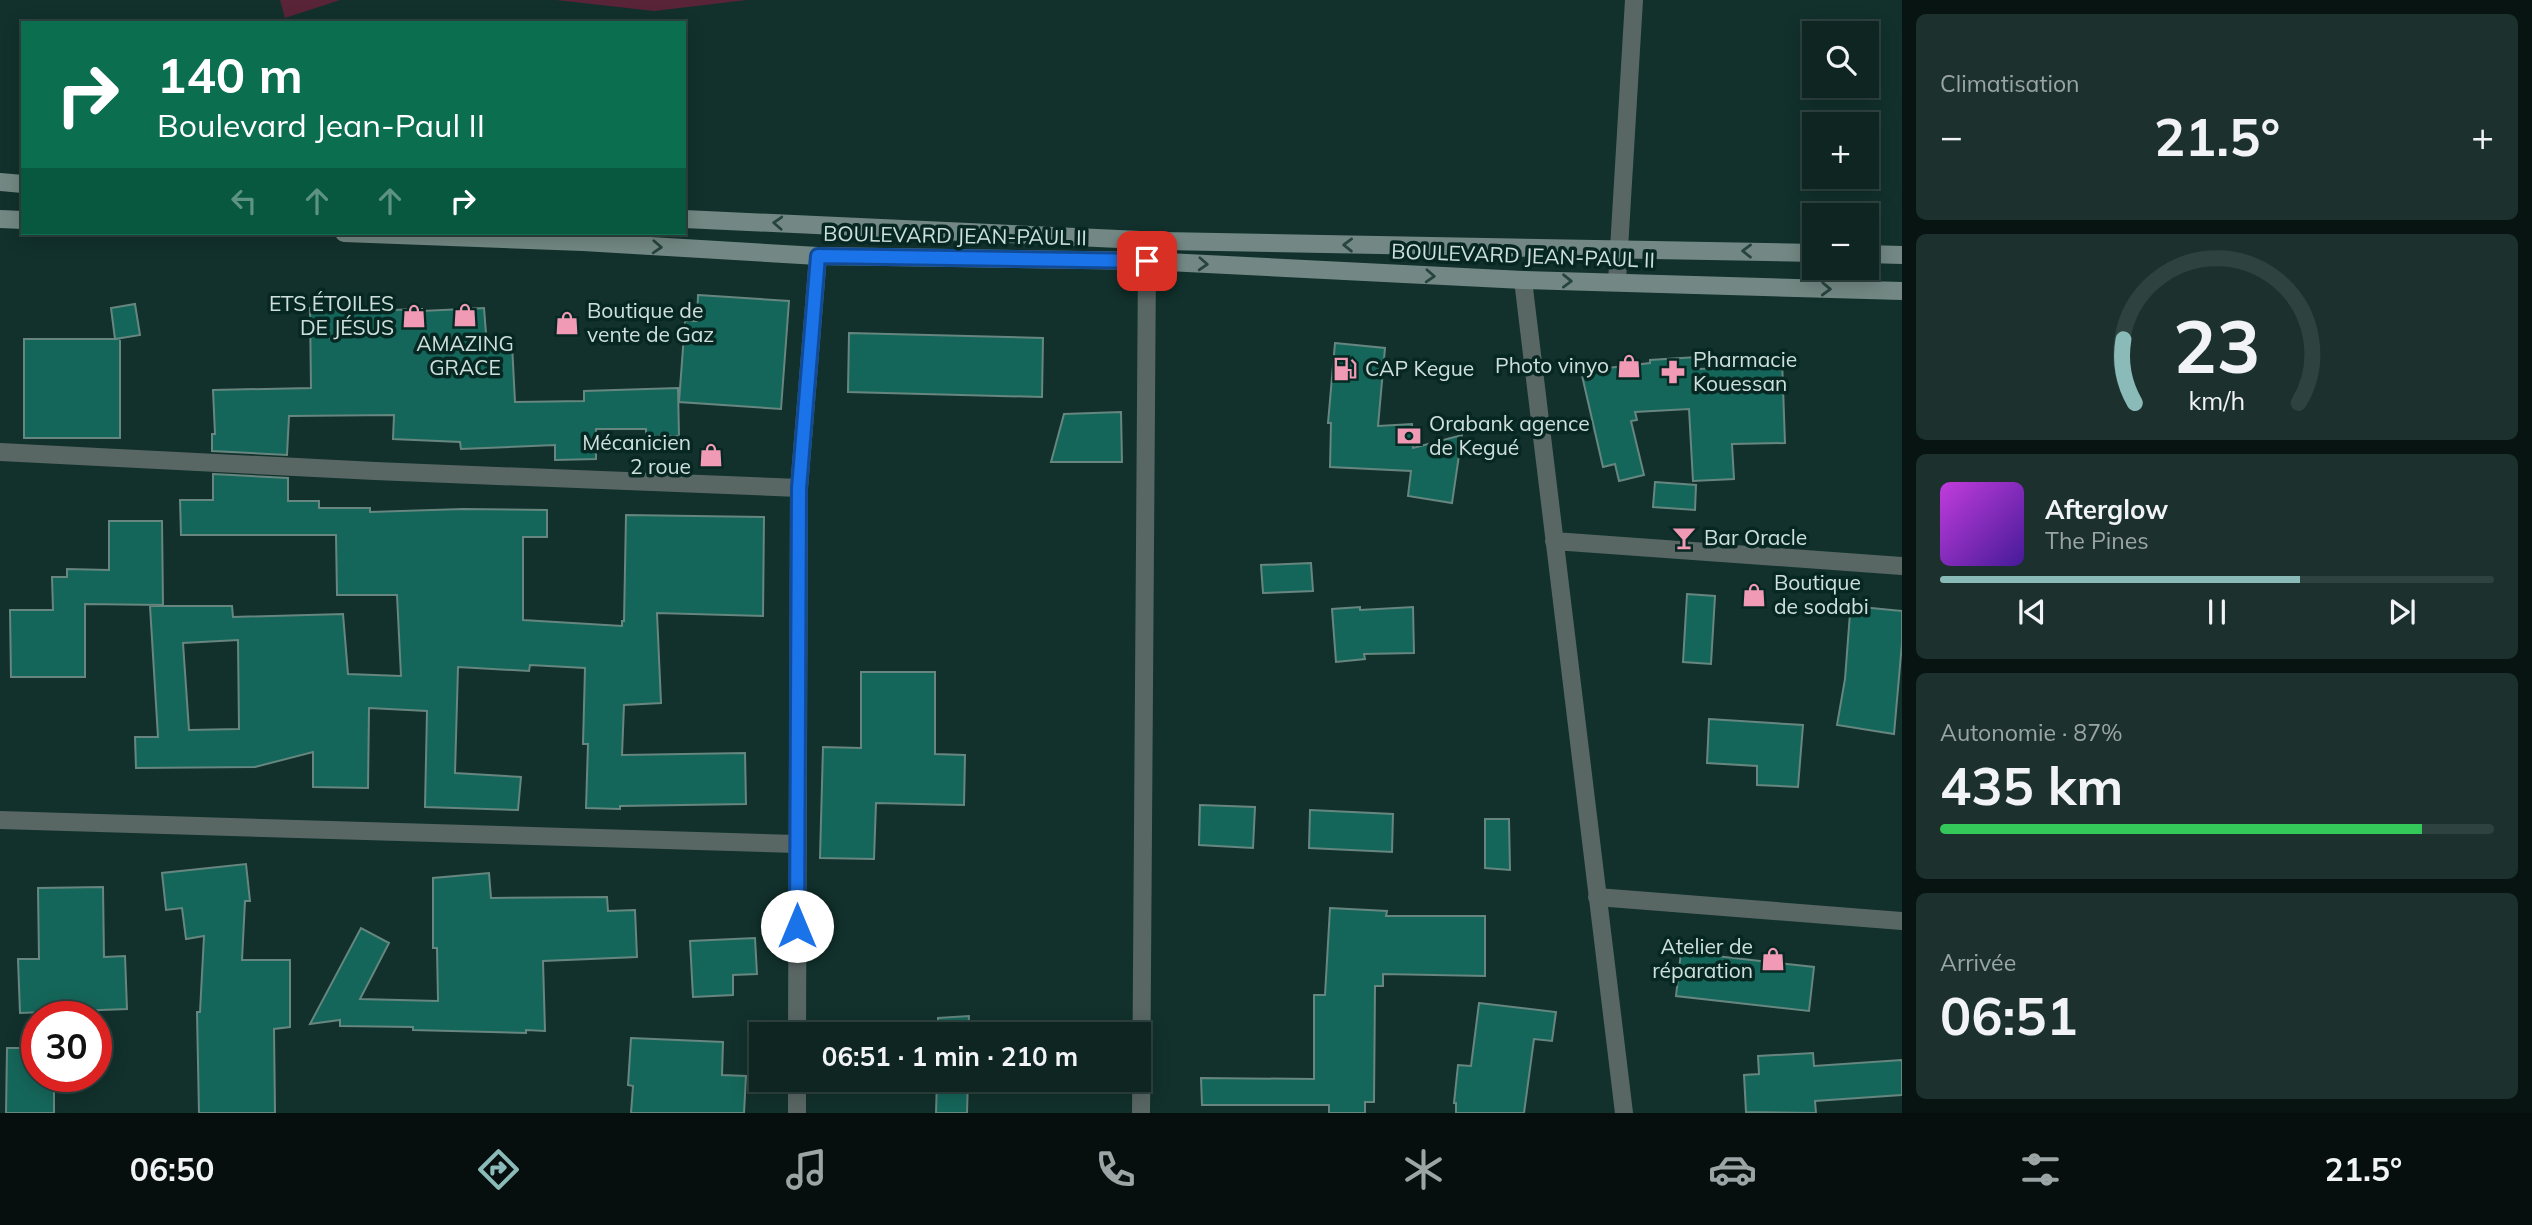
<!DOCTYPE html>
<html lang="fr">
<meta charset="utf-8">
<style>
:root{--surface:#0e2521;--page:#1c312e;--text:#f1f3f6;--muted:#9ba5a5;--line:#2e423f;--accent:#8bbbb9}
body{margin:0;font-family:Mulish,sans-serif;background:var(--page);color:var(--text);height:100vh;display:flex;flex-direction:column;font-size:26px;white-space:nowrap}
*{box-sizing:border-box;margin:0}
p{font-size:23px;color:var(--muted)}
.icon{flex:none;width:38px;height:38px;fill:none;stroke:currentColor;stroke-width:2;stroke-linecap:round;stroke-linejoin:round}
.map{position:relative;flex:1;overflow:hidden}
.details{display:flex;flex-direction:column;gap:14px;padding:14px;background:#081412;width:630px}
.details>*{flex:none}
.hud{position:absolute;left:21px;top:21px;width:665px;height:214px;border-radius:0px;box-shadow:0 4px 18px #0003,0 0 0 2px var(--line);background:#0b6e4f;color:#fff;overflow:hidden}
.buttons{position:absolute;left:1802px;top:21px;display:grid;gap:14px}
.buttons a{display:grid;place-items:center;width:77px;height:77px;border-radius:0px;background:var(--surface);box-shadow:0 4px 18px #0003,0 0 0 2px var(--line);font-size:35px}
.speed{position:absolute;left:21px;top:1001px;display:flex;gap:14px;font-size:35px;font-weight:700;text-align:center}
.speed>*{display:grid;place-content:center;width:91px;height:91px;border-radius:50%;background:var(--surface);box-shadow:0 4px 18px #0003,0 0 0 2px var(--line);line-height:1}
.speed .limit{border:10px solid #d22;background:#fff;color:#111}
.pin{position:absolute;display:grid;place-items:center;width:60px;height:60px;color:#fff;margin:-30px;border-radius:14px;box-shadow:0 4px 10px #0006}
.me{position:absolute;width:77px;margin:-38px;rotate:0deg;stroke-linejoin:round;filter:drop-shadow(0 0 5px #0008)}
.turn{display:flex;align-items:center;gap:24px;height:147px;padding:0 21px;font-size:32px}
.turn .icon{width:91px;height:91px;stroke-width:2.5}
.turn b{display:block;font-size:49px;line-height:60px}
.lanes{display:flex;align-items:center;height:66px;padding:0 21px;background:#0003;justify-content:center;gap:35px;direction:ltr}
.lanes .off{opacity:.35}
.big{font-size:52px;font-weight:700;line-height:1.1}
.details .widget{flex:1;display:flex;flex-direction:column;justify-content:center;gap:10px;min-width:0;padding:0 24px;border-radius:10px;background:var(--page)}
.details .dial{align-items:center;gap:0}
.dial svg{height:182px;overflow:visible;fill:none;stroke:var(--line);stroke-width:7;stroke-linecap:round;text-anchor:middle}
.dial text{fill:var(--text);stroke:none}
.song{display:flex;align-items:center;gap:21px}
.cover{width:84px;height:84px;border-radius:10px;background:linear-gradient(135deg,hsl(290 70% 55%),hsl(260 70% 35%))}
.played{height:7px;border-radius:4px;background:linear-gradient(90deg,var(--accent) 65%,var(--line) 65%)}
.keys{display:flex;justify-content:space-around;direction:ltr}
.heat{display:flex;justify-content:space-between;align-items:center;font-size:38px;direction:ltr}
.charge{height:10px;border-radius:5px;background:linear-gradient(90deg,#34c759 87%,var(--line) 0)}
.trip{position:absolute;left:749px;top:1022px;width:402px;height:70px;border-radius:0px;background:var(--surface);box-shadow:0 4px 18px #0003,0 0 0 2px var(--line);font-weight:700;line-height:70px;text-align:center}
.dock{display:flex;height:112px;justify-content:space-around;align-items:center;background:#060f0d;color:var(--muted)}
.dock .icon{width:49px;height:49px}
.dock .active{color:var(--accent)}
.dock b{font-size:32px;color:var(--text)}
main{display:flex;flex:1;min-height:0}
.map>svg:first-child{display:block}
.green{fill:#5a2438}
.building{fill:#15665a;stroke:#66867f;stroke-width:2;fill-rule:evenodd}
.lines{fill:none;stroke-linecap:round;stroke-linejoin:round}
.street{stroke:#596764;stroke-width:18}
.secondary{stroke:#738884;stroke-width:18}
.oneway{stroke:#27443f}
.route-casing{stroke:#114b97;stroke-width:18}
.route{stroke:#1a73e8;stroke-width:12}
.labels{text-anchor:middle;stroke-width:7;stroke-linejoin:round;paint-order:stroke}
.street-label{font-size:21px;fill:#cfe0dc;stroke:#072722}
.poi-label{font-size:21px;fill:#cfe0dc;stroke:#072722;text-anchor:start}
</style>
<main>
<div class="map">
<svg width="1902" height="1113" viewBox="0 0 1902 1113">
<rect width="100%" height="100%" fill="#12312c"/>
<path class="green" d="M280,0H340L285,18Z
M556,0H747L654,11Z"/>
<path class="building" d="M698,295L789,301L781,409L679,402L685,321H697Z
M135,304L140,335L115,339L111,308Z
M310,308H392V310L422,309V311L484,308L487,346L512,344L515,402L584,401V391L678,388L679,436L646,437V429H596V459L555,460V445L461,449L460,442L393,439L394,415L289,416L287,455L212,451V434H215L213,390L311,388Z
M849,333L1043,338L1042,397L848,392Z
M24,339H120V438H24Z
M1335,343L1385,348L1378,426L1412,424L1413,448L1462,435L1452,503L1408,496L1411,471L1330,467L1331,423H1328Z
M1697,357L1698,369L1751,367V360L1782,359L1785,443L1732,444L1734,479L1693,481L1689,409L1635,412L1637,420L1631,421L1644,475L1619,481L1615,464L1603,467L1581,371L1650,363V360Z
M1121,412L1122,462H1051L1064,414Z
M213,474L288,478V501H319V508H370V512L463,509L547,510V537H523V620L622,626V621H624L626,515L764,517L763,616L657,613L661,703L624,705L622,755L745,753L746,804L620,806V809L586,808L588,744H583L585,668L530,665L529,671L458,667L455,773L521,777L518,810L425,807L427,711L369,708L368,788L313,787V752L255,767L136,768L135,737H158L150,606H232L233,617L343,614L348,674L401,676L397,595H337L336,535H181L180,500H213ZM238,640L239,729L189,730L183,643Z
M1655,482L1696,485L1695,510L1653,507Z
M109,521H162L163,605L85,604V677H11L10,610H53L52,577H67V569L109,570Z
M1311,563L1313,591L1263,593L1261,565Z
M1687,594L1715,596L1711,664L1683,662Z
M1360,607V610L1413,607L1414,653L1364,654L1365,659L1336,662L1332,609Z
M1861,607L1902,611V643L1894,734L1837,725L1845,679L1850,613L1860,614Z
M861,672H935V754L965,755L964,805L876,803L874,859L820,858L823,747L861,748Z
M1709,719L1803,725L1798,787L1757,785V766L1707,763Z
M1200,805L1255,807L1253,848L1199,845Z
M1310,810L1393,814L1392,852L1309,848Z
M1485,819H1509L1510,870L1485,868Z
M246,864L250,901H245L242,960H290V1027L274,1029L275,1113H199L197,1012H200L204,936L186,939L182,908L166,910L162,873Z
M489,873L491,898L607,897L608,911L635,910L637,957L543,961L545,1031L526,1030V1033L413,1030V1027L340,1026V1020L310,1024L361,928L389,943L360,999L438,1001L437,948H433V878Z
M103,887L104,957L125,956L127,1009L20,1013L18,959H39L38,888Z
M1330,908L1387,911L1386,916H1485V976L1383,974V986H1375L1374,1102H1365V1113H1329V1105H1202L1201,1078L1314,1079V995H1325Z
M755,938L757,974L733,975V995L693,997L690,941Z
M1681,952L1814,967L1809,1011L1676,996Z
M1479,1003L1556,1012L1552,1041L1534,1039L1524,1113H1456V1103H1454L1458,1065L1471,1066Z
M969,1016L968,1034H938V1018Z
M631,1038L723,1042L722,1075L746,1076L744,1113H631L633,1086L628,1085Z
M7,1048H37V1076H54V1113H6Z
M1813,1053L1814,1066L1902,1060V1095L1815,1101L1816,1113L1746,1112L1744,1075L1759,1074L1758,1056Z
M937,1080H968L967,1113H936Z"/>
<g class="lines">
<path class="street" d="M1523,280L1624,1113
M1617,282L1634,0
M0,452L375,471L799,488
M1554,541L1902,566
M0,820L797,844
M1597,897L1902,921
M797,1034L799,488L818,256
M797,1113V1080
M1141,1113L1147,261"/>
<path class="secondary" d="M0,182L23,184
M0,219L23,220
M684,219L1162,241L1815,253
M344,233L583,242L818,256L1147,261L1523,280L1902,291
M1867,254L1902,255"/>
</g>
<defs><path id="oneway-chevron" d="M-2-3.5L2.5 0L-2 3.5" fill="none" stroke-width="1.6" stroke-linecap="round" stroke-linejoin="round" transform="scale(1.75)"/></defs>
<g class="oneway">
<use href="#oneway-chevron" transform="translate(778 223) rotate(-177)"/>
<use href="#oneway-chevron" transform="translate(1348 245) rotate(-179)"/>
<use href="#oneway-chevron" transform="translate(657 247) rotate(3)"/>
<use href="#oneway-chevron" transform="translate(1747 251) rotate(-179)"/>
<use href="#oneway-chevron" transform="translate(1203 264) rotate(3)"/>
<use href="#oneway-chevron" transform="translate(1430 276) rotate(3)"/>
<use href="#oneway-chevron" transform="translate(1567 281) rotate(1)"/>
<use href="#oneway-chevron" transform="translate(1826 289) rotate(2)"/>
</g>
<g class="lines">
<g class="route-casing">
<path id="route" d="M797,926L799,488L818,256L1147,261"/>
</g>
<use href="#route" class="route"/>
</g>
<defs>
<g id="shop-bare" transform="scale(1.89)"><path d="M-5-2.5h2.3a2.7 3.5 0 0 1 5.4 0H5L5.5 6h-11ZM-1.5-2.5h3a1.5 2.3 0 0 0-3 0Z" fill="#f09ab5" stroke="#072722" stroke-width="2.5" paint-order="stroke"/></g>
<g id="fuel-bare" transform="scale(1.89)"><path d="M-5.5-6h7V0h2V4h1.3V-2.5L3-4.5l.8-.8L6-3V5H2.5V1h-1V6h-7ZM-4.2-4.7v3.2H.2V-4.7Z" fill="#f09ab5" stroke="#072722" stroke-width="2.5" paint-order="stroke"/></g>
<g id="pharmacy-bare" transform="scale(1.89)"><path d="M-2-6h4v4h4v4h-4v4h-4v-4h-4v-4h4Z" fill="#f09ab5" stroke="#072722" stroke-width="2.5" paint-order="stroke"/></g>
<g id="bank-bare" transform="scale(1.89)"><path d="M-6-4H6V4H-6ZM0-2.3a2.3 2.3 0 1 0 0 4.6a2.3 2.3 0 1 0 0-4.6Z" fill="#f09ab5" stroke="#072722" stroke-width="2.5" paint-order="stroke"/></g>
<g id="bar-bare" transform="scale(1.89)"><path d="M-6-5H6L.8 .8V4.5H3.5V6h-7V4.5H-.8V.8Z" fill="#f09ab5" stroke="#072722" stroke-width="2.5" paint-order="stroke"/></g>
</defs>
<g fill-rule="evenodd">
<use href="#shop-bare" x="465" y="315"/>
<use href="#shop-bare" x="414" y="316"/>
<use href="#shop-bare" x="567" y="323"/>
<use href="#shop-bare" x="1629" y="366"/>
<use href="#fuel-bare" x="1345" y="369"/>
<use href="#pharmacy-bare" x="1673" y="372"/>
<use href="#bank-bare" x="1409" y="436"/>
<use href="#shop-bare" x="711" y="455"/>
<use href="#bar-bare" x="1684" y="538"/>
<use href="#shop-bare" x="1754" y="595"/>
<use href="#shop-bare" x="1773" y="959"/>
</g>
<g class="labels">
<g class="street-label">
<text transform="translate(955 236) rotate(1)" y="7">BOULEVARD JEAN-PAUL II</text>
<text transform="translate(1523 256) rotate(2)" y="7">BOULEVARD JEAN-PAUL II</text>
</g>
<g class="poi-label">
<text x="394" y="311" text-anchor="end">ETS ÉTOILES<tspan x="394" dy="24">DE JÉSUS</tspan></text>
<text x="587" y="318">Boutique de<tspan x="587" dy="24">vente de Gaz</tspan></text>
<text x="465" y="351" text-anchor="middle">AMAZING<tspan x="465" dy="24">GRACE</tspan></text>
<text x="1693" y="367">Pharmacie<tspan x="1693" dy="24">Kouessan</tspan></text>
<text x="1609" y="373" text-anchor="end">Photo vinyo</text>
<text x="1365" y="376">CAP Kegue</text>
<text x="1429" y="431">Orabank agence<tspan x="1429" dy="24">de Kegué</tspan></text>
<text x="691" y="450" text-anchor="end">Mécanicien<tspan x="691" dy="24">2 roue</tspan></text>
<text x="1704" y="545">Bar Oracle</text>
<text x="1774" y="590">Boutique<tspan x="1774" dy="24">de sodabi</tspan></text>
<text x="1753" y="954" text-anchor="end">Atelier de<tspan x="1753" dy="24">réparation</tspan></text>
</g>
</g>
</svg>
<div class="buttons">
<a><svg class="icon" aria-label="search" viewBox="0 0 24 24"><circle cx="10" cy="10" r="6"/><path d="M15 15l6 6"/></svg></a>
<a>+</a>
<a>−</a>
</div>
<div class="speed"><div class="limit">30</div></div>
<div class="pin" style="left:1147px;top:261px;background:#d93025"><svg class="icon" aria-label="arrive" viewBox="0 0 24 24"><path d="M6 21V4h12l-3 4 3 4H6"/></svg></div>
<svg class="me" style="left:797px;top:926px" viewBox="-20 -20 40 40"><circle r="19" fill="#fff"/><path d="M0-13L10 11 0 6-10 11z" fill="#1a73e8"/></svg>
<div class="trip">06:51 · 1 min · 210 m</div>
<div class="hud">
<div class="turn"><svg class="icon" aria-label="right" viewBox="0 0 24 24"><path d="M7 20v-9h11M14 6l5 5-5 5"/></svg><div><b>140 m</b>Boulevard Jean-Paul II</div></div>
<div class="lanes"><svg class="icon off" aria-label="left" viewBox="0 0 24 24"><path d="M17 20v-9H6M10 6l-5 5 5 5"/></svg><svg class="icon off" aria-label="ahead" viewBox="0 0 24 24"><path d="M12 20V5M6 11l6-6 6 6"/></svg><svg class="icon off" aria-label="ahead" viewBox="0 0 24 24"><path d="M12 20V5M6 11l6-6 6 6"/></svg><svg class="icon" aria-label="right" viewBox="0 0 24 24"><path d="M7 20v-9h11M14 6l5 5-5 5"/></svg></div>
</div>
</div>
<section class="details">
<div class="widget"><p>Climatisation</p>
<div class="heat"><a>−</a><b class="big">21.5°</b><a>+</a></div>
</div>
<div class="widget dial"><svg viewBox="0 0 100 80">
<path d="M14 69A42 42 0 1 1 86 69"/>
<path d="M14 69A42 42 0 0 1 9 41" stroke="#8bbbb9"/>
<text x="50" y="56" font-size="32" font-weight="700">23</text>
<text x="50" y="72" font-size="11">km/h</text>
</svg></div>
<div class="widget">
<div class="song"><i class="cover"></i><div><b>Afterglow</b><p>The Pines</p></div></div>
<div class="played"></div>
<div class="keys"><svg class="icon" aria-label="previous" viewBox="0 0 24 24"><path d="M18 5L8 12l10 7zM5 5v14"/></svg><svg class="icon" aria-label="pause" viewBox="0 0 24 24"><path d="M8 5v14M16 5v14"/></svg><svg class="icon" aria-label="next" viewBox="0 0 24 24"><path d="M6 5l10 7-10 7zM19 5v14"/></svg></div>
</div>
<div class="widget"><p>Autonomie · 87%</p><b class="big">435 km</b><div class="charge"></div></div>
<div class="widget"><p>Arrivée</p><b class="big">06:51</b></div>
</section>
</main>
<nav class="dock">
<b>06:50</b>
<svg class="icon active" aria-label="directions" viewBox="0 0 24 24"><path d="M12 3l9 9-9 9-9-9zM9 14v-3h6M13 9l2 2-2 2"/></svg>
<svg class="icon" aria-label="music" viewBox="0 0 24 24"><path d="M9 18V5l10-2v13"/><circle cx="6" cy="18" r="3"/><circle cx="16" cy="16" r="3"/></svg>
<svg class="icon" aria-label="phone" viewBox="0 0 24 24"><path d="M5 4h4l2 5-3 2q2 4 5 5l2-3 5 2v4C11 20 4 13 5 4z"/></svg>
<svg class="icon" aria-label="climate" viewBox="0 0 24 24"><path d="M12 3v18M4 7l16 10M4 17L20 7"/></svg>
<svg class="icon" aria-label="car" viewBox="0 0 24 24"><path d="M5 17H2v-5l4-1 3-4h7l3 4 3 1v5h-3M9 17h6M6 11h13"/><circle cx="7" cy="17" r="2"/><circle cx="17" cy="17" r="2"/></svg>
<svg class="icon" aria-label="filters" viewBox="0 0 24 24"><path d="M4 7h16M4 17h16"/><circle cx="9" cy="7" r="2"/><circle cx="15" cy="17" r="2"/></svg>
<b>21.5°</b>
</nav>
